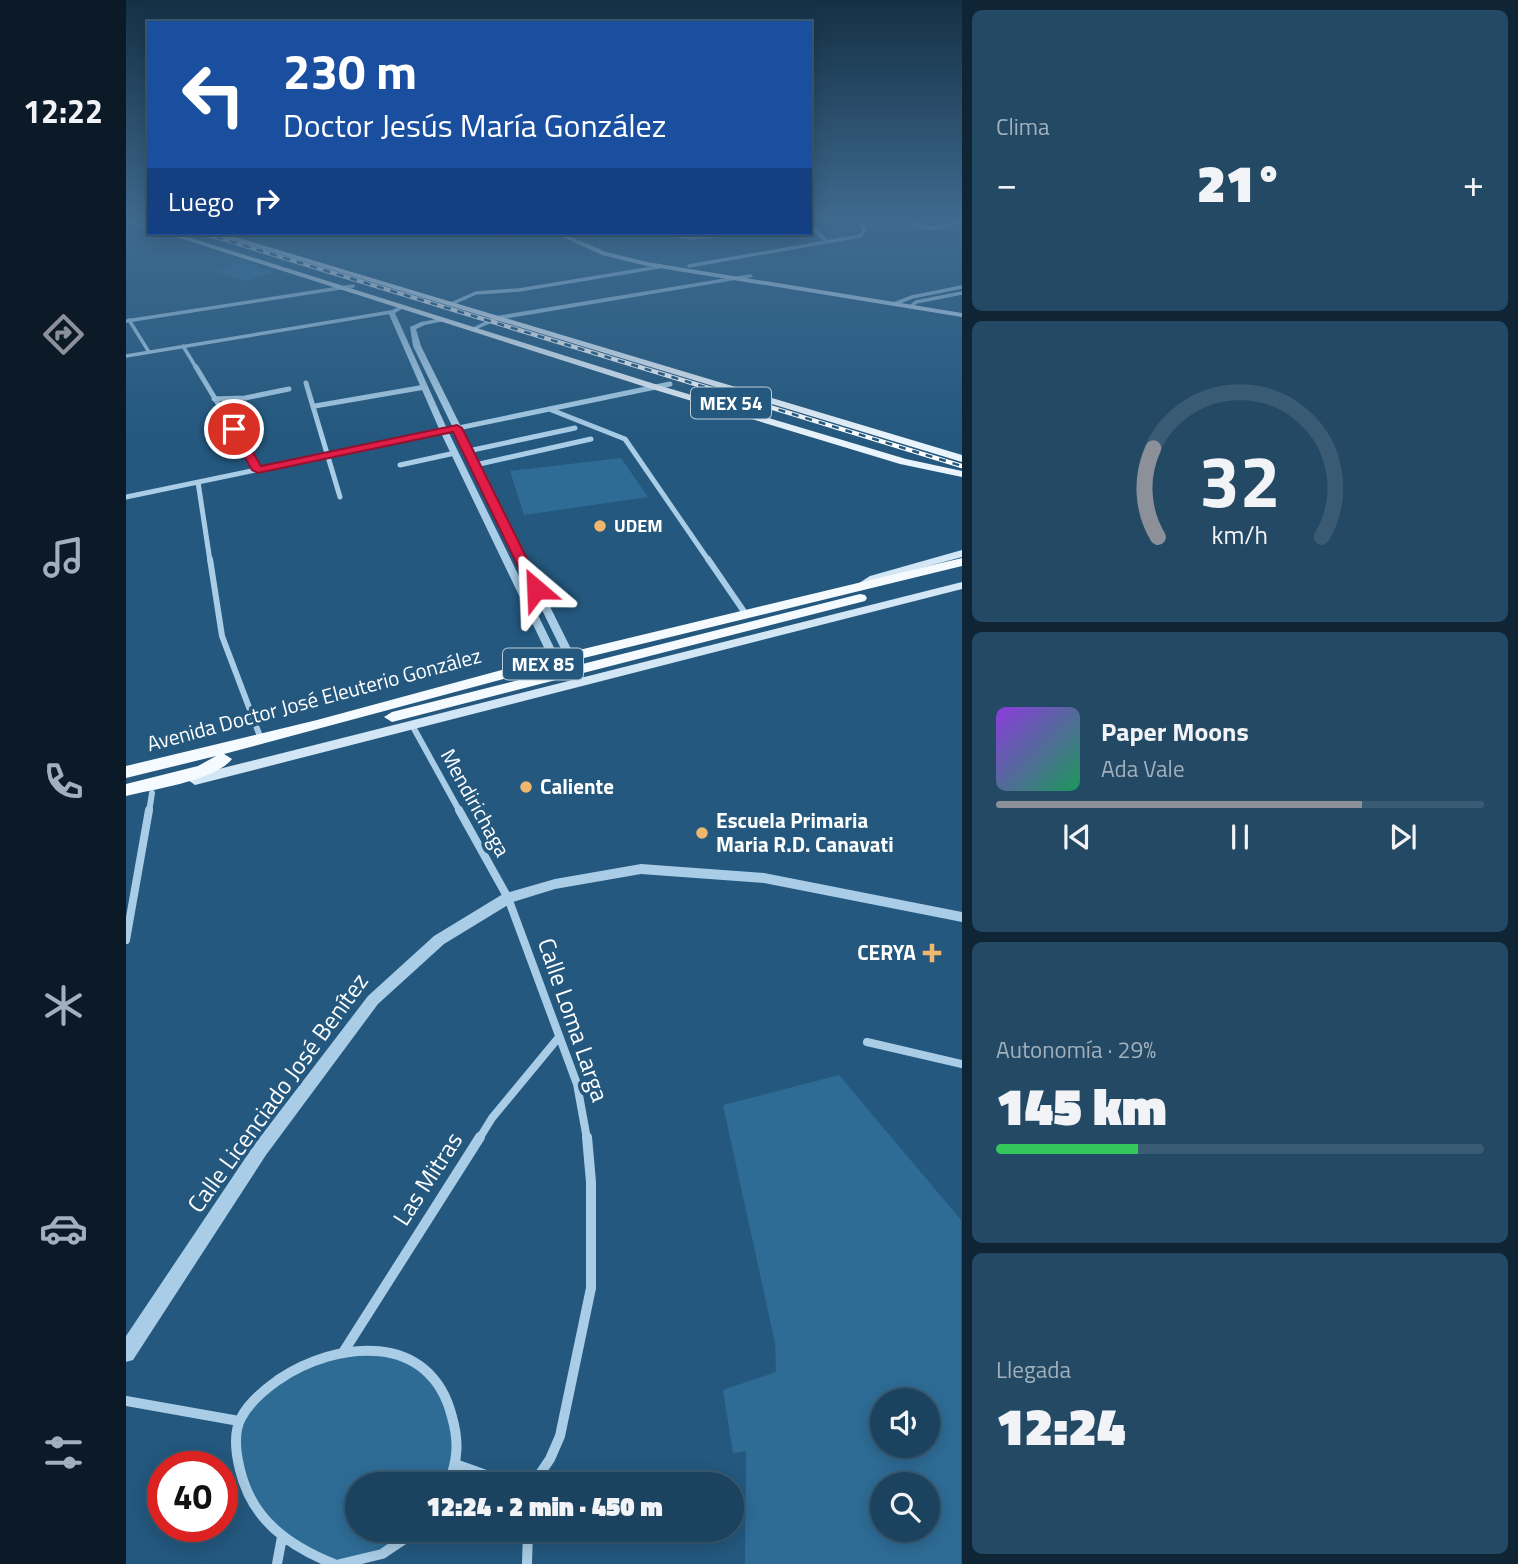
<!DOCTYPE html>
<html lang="es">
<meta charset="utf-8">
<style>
:root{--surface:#1b425e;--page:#244964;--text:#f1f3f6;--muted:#a0b0bc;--line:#395b73;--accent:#8c9099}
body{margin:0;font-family:"Titillium Web",sans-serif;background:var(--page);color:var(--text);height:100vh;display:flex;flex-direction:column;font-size:26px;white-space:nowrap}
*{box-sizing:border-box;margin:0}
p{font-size:23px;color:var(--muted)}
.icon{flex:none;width:38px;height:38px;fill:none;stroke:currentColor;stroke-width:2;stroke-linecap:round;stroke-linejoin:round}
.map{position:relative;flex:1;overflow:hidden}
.side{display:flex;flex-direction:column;gap:10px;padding:10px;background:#0f2434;width:556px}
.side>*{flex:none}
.top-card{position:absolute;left:21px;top:21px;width:665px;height:214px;border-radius:0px;box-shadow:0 4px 18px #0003,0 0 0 2px var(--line);background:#1a4fa0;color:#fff;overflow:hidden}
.tools{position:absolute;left:744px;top:1388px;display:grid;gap:14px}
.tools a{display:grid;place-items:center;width:70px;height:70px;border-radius:50%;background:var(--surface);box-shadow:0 4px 18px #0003,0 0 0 2px var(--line);font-size:35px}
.speed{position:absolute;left:21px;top:1451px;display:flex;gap:14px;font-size:35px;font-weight:700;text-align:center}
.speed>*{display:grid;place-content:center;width:91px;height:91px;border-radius:50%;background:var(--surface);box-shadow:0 4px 18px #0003,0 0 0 2px var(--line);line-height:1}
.speed .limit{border:10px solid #d22;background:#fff;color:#111}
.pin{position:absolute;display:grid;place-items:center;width:60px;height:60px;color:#fff;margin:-30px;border:4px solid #fff;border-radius:50%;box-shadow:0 2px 7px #0007}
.me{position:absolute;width:77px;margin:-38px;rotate:334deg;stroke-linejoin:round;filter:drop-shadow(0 0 5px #0008)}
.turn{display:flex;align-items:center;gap:24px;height:147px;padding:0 21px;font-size:32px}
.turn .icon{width:91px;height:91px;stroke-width:2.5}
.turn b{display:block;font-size:49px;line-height:60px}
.then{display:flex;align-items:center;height:66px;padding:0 21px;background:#0003;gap:14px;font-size:26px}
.big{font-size:52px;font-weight:800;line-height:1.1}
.side .tile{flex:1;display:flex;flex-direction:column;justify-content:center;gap:10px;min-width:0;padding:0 24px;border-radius:10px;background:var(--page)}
.side .dial{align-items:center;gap:0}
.dial svg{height:182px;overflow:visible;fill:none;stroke:var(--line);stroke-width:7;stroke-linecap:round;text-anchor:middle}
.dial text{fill:var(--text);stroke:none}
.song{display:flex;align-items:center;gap:21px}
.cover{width:84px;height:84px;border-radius:10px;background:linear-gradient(135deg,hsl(270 70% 55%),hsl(150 70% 35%))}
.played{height:7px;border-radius:4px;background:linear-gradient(90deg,var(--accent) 75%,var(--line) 75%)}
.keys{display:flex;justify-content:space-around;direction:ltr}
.heat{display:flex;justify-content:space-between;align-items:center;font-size:38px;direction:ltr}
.charge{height:10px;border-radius:5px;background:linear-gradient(90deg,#34c759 29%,var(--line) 0)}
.trip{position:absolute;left:219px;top:1472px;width:399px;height:70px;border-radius:35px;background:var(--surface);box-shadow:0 4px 18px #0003,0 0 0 2px var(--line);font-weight:800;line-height:70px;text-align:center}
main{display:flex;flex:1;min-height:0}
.tabs{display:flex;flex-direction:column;width:126px;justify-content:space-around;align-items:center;background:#0b1a26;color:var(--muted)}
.tabs .icon{width:49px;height:49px}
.tabs .current{color:var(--accent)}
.tabs b{font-size:32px;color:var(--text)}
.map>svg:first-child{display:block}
.green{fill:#2e6c96;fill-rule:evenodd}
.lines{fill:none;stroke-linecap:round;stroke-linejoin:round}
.minor-far4{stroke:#a9cde6;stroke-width:3.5}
.minor-far3{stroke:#a9cde6;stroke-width:5}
.minor-far2{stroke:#a9cde6;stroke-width:6}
.minor-far1{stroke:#a9cde6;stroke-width:8}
.minor{stroke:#a9cde6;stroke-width:10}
.tertiary{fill:#a9cde6;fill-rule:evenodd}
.secondary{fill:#d2e6f5;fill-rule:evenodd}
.primary{fill:#eaf4fd;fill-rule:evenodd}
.trunk{fill:#f4fafe;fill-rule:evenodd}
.rail-casing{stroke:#fff;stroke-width:4.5}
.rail{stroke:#24587e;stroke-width:2.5;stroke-dasharray:7;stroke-linecap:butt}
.route{fill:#e11d48;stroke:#92132f;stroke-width:2}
.poi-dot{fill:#f1b76c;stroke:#24587e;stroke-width:2.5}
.labels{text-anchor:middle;stroke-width:7;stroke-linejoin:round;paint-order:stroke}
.far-poi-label{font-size:18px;font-weight:bold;fill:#fff;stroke:#24587e;text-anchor:start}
.shield{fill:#24587e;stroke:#bdcdd8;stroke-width:2}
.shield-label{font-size:19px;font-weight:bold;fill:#fff}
.street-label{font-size:21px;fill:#fff;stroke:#24587e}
.poi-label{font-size:21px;font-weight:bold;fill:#fff;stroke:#24587e;text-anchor:start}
.near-street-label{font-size:24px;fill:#fff;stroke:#24587e}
</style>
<main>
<nav class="tabs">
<b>12:22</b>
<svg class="icon current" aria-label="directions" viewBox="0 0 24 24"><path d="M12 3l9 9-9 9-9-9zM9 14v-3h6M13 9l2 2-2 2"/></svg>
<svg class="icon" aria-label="music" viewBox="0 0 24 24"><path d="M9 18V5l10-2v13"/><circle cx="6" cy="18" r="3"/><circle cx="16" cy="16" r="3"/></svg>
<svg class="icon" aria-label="phone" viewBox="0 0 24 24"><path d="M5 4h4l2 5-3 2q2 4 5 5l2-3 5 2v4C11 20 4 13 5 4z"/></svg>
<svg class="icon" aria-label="climate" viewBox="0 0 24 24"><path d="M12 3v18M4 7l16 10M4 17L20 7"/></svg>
<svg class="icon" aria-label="car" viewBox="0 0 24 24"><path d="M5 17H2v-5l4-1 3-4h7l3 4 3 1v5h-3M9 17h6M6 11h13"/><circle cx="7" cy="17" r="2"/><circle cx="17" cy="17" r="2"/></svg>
<svg class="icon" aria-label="filters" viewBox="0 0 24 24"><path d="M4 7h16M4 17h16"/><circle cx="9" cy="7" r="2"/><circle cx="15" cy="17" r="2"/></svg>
</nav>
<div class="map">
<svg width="836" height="1564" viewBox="0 0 836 1564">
<rect width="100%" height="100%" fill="#24587e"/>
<path class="green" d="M117,262L147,272L120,281L90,271Z
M495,458L522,497L398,515L384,471Z
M713,1075L835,1220V1564H619L620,1451L607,1453L597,1390L650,1372L649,1343L597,1105ZM756,1400H802V1446H756ZM756,1484H802V1530H756Z
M261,1351L304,1373L331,1434L322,1484H231V1530H292L276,1545L214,1564L156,1537L118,1484L113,1421L142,1388L180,1364Z"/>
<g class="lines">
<path class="minor-far4" d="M784,221C799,232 818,229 834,221
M684,224L701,242
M531,233L567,238L614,233
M563,266L734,236L739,229L731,221
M325,304L350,293L393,290L533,267
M768,304L786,297L836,287
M784,307L790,302L836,293
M3,320L23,352
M0,321L227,286
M57,346L71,369
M0,356L265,312"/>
<path class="minor-far3" d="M70,367L132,470
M180,383L214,497
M88,399L119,398L163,389
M189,406L299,387
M423,409L499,439L583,561
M342,451L449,428
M274,465L329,453
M349,465L465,439
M72,482L84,561
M0,497L544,384"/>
<path class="minor-far2" d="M84,559L96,636L135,739
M582,559L619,613
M286,725L334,812
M23,812L26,793"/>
<path class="minor-far1" d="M333,810L382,898L451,1084L461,1139
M0,940L23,810
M741,1042L836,1064
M353,1139L366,1118L433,1037"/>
<path class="minor" d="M218,1351L354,1137
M0,1401L113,1421
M332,1465L385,1484
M407,1484L424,1459L434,1436L465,1288V1182L461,1137
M151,1564L156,1537
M208,1564C163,1546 126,1520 114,1470C110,1454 107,1433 115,1418C123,1402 138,1390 152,1380C211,1340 305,1331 326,1417C333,1441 332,1461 322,1484
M214,1564L256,1554L292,1530
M401,1564L402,1530"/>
<path class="tertiary" d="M625,274L627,277L372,320L349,330L344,329L370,316Z
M274,306L276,307V309L269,313L322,431L434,660L433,662H425L424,660L314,431L262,312Z
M316,318L319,320L318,321L299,325L290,329L295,346L449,657L448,659L444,660L439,657L287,346L284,327L295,322Z
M515,864L638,873L836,912V922L638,883L515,874L429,889L387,902L318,944L252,1004L140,1155L7,1360L0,1362V1336L128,1145L242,996L308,936L377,894L429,879Z"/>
<path class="secondary" d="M428,233H436L480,252L521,262L836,313V317L521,266L476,255Z
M836,550V557L752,580L736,588L730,585L744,576Z
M836,582V589L69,785L62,780L69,775Z"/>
<path class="primary" d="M0,221L23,225V229L0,223Z
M38,233H49L532,385L780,459L836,471V477L774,464L526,389Z
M85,233H96L836,455V462Z"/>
<path class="trunk" d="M836,558V566L433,664L98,754L106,759C89,781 27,789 0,796V784L72,766L90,756L0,778V766L191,720L424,657Z
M734,594L739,595L741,598L739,601L266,722L258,717L266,712Z"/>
<g class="rail-casing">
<path id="rail" d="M77,233L836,466"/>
</g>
<use href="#rail" class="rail"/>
</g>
<linearGradient id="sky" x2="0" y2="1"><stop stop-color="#143045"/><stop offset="0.5" stop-color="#3f6a8f"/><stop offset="1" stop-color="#3f6a8f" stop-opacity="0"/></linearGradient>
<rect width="836" height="439" fill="url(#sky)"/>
<path class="route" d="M331,425L336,428L416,589L414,592L410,593L403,589L327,432L132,473L126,470L103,429L112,427L135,466Z"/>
<g class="poi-dot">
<circle cx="474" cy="526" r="7"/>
<circle cx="400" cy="787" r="7"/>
<circle cx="576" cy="833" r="7"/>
<path d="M802.5 942.5h7v7h7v7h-7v7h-7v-7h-7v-7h7z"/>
</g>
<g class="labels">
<g class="far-poi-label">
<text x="488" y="532">UDEM</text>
</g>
<g class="shield">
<rect x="565" y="387.5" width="80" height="31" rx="5"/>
<rect x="377" y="648.5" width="80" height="31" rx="5"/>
</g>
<g class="shield-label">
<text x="605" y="410">MEX 54</text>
<text x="417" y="671">MEX 85</text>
</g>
<g class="street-label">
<text transform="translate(188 700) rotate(-15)" y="7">Avenida Doctor José Eleuterio González</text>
<text transform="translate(349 803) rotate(61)" y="7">Mendirichaga</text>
</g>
<g class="poi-label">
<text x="414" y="794">Caliente</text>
<text x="590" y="828">Escuela Primaria<tspan x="590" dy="24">Maria R.D. Canavati</tspan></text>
<text x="790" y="960" text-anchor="end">CERYA</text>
</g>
<g class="near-street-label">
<text transform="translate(447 1020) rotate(71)" y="8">Calle Loma Larga</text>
<text transform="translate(152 1093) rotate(-54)" y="8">Calle Licenciado José Benítez</text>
<text transform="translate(302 1179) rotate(-57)" y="8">Las Mitras</text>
</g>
</g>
</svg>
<div class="tools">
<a><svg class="icon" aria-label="sound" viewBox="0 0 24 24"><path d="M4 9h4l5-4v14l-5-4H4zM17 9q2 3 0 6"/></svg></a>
<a><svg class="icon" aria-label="search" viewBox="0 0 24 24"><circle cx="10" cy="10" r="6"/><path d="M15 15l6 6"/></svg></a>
</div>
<div class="speed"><div class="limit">40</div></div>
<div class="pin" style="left:108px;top:429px;background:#d93025"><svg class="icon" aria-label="arrive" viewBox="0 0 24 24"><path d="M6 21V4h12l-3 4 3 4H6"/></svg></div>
<svg class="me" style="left:410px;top:589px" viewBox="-20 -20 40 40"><path d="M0-17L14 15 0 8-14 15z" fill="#e11d48" stroke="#fff" stroke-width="4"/></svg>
<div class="trip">12:24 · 2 min · 450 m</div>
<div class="top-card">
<div class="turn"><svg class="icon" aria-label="left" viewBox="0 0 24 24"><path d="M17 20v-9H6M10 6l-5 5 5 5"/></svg><div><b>230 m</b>Doctor Jesús María González</div></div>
<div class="then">Luego<svg class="icon" aria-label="right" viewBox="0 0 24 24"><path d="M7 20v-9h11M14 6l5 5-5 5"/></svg></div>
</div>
</div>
<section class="side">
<div class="tile"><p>Clima</p>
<div class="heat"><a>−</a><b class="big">21°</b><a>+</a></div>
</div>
<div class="tile dial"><svg viewBox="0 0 100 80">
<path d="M14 69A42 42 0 1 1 86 69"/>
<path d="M14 69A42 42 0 0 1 12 30" stroke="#8c9099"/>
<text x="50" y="56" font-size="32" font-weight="700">32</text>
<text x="50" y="72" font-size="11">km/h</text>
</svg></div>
<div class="tile">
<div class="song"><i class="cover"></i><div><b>Paper Moons</b><p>Ada Vale</p></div></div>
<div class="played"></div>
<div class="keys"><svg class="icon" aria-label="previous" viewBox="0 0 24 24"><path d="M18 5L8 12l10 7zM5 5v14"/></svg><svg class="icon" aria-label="pause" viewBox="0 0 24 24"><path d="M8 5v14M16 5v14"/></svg><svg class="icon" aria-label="next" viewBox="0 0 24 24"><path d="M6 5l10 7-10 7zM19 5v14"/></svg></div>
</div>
<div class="tile"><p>Autonomía · 29%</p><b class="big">145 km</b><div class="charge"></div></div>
<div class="tile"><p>Llegada</p><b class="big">12:24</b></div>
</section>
</main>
